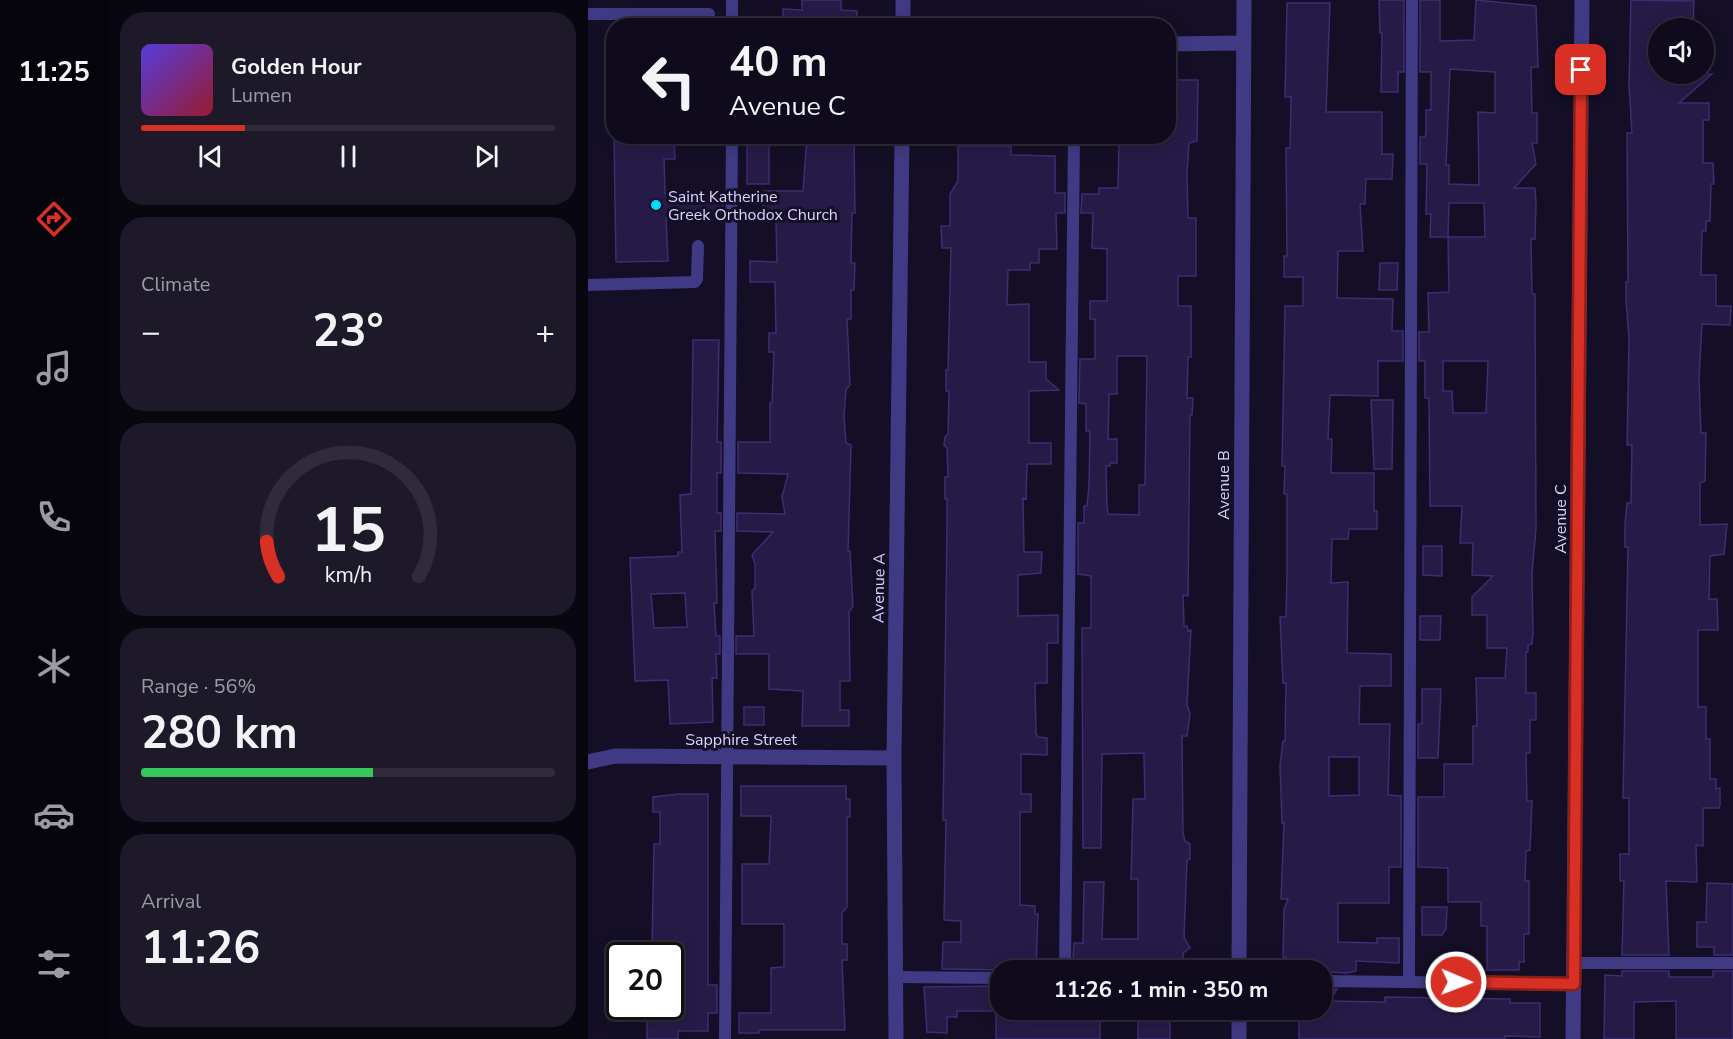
<!DOCTYPE html>
<meta charset="utf-8">
<style>
:root{--surface:#0f0b1c;--page:#1d1929;--text:#f1f3f6;--muted:#9b9ba3;--line:#2f2b3b;--accent:#d93025}
body{margin:0;font-family:"Nunito Sans",sans-serif;background:var(--page);color:var(--text);height:100vh;display:flex;flex-direction:column;font-size:22px;white-space:nowrap}
*{box-sizing:border-box;margin:0}
p{font-size:20px;color:var(--muted)}
.icon{flex:none;width:33px;height:33px;fill:none;stroke:currentColor;stroke-width:2;stroke-linecap:round;stroke-linejoin:round}
.map{position:relative;flex:1;overflow:hidden}
.panel{display:flex;flex-direction:column;gap:12px;padding:12px;background:#08060f;width:480px}
.panel>*{flex:none}
.guide{position:absolute;left:18px;top:18px;width:570px;height:126px;border-radius:24px;box-shadow:0 3px 15px #0003,0 0 0 2px var(--line);background:#0f0b1c;color:var(--text);overflow:hidden}
.tools{position:absolute;left:1060px;top:18px;display:grid;gap:12px}
.tools a{display:grid;place-items:center;width:66px;height:66px;border-radius:50%;background:var(--surface);box-shadow:0 3px 15px #0003,0 0 0 2px var(--line);font-size:30px}
.speed{position:absolute;left:18px;top:942px;display:flex;gap:12px;font-size:30px;font-weight:700;text-align:center}
.speed>*{display:grid;place-content:center;width:78px;height:78px;border-radius:50%;background:var(--surface);box-shadow:0 3px 15px #0003,0 0 0 2px var(--line);line-height:1}
.speed .limit{border:3px solid #111;border-radius:9px;background:#fff;color:#111}
.pin{position:absolute;display:grid;place-items:center;width:51px;height:51px;color:#fff;margin:-26px;border-radius:12px;box-shadow:0 3px 9px #0006}
.me{position:absolute;width:66px;margin:-33px;rotate:91deg;stroke-linejoin:round;filter:drop-shadow(0 0 4px #0008)}
.turn{display:flex;align-items:center;gap:21px;height:126px;padding:0 24px;font-size:27px}
.turn .icon{width:78px;height:78px;stroke-width:2.5}
.turn b{display:block;font-size:42px;line-height:51px}
.big{font-size:45px;font-weight:700;line-height:1.1}
.panel .card{flex:1;display:flex;flex-direction:column;justify-content:center;gap:9px;min-width:0;padding:0 21px;border-radius:24px;background:var(--page)}
.panel .dial{align-items:center;gap:0}
.dial svg{height:156px;overflow:visible;fill:none;stroke:var(--line);stroke-width:7;stroke-linecap:round;text-anchor:middle}
.dial text{fill:var(--text);stroke:none}
.song{display:flex;align-items:center;gap:18px}
.cover{width:72px;height:72px;border-radius:9px;background:linear-gradient(135deg,hsl(250 70% 55%),hsl(350 70% 35%))}
.played{height:6px;border-radius:3px;background:linear-gradient(90deg,var(--accent) 25%,var(--line) 25%)}
.keys{display:flex;justify-content:space-around;direction:ltr}
.heat{display:flex;justify-content:space-between;align-items:center;font-size:33px;direction:ltr}
.charge{height:9px;border-radius:4px;background:linear-gradient(90deg,#34c759 56%,var(--line) 0)}
.trip{position:absolute;left:402px;top:960px;width:342px;height:60px;border-radius:24px;background:var(--surface);box-shadow:0 3px 15px #0003,0 0 0 2px var(--line);font-weight:700;line-height:60px;text-align:center}
main{display:flex;flex:1;min-height:0}
.tab-bar{display:flex;flex-direction:column;width:108px;justify-content:space-around;align-items:center;background:#06040b;color:var(--muted)}
.tab-bar .icon{width:42px;height:42px}
.tab-bar .current{color:var(--accent)}
.tab-bar b{font-size:27px;color:var(--text)}
.map>svg:first-child{display:block}
.building{fill:#261b47;stroke:#3e2d72;stroke-width:1.5;fill-rule:evenodd}
.lines{fill:none;stroke-linecap:round;stroke-linejoin:round}
.service{stroke:#403a84;stroke-width:12}
.minor{stroke:#403a84;stroke-width:15}
.route-casing{stroke:#8d1f18;stroke-width:15}
.route{stroke:#d93025;stroke-width:10}
.poi-dot{fill:#01d9fe;stroke:#140f26;stroke-width:2}
.labels{text-anchor:middle;stroke-width:6;stroke-linejoin:round;paint-order:stroke}
.poi-label{font-size:16px;fill:#dbd4ff;stroke:#140f26;text-anchor:start}
.street-label{font-size:16px;fill:#dbd4ff;stroke:#140f26}
</style>
<main>
<nav class="tab-bar">
<b>11:25</b>
<svg class="icon current" aria-label="directions" viewBox="0 0 24 24"><path d="M12 3l9 9-9 9-9-9zM9 14v-3h6M13 9l2 2-2 2"/></svg>
<svg class="icon" aria-label="music" viewBox="0 0 24 24"><path d="M9 18V5l10-2v13"/><circle cx="6" cy="18" r="3"/><circle cx="16" cy="16" r="3"/></svg>
<svg class="icon" aria-label="phone" viewBox="0 0 24 24"><path d="M5 4h4l2 5-3 2q2 4 5 5l2-3 5 2v4C11 20 4 13 5 4z"/></svg>
<svg class="icon" aria-label="climate" viewBox="0 0 24 24"><path d="M12 3v18M4 7l16 10M4 17L20 7"/></svg>
<svg class="icon" aria-label="car" viewBox="0 0 24 24"><path d="M5 17H2v-5l4-1 3-4h7l3 4 3 1v5h-3M9 17h6M6 11h13"/><circle cx="7" cy="17" r="2"/><circle cx="17" cy="17" r="2"/></svg>
<svg class="icon" aria-label="filters" viewBox="0 0 24 24"><path d="M4 7h16M4 17h16"/><circle cx="9" cy="7" r="2"/><circle cx="15" cy="17" r="2"/></svg>
</nav>
<section class="panel">
<div class="card">
<div class="song"><i class="cover"></i><div><b>Golden Hour</b><p>Lumen</p></div></div>
<div class="played"></div>
<div class="keys"><svg class="icon" aria-label="previous" viewBox="0 0 24 24"><path d="M18 5L8 12l10 7zM5 5v14"/></svg><svg class="icon" aria-label="pause" viewBox="0 0 24 24"><path d="M8 5v14M16 5v14"/></svg><svg class="icon" aria-label="next" viewBox="0 0 24 24"><path d="M6 5l10 7-10 7zM19 5v14"/></svg></div>
</div>
<div class="card"><p>Climate</p>
<div class="heat"><a>−</a><b class="big">23°</b><a>+</a></div>
</div>
<div class="card dial"><svg viewBox="0 0 100 80">
<path d="M14 69A42 42 0 1 1 86 69"/>
<path d="M14 69A42 42 0 0 1 8 51" stroke="#d93025"/>
<text x="50" y="56" font-size="32" font-weight="700">15</text>
<text x="50" y="72" font-size="11">km/h</text>
</svg></div>
<div class="card"><p>Range · 56%</p><b class="big">280 km</b><div class="charge"></div></div>
<div class="card"><p>Arrival</p><b class="big">11:26</b></div>
</section>
<div class="map">
<svg width="1145" height="1039" viewBox="0 0 1145 1039">
<rect width="100%" height="100%" fill="#140f26"/>
<path class="building" d="M214,0H253V10L269,11L268,26H195V9L214,10Z
M791,0H816V72H810V92H793L794,33H792Z
M832,0H852V41L886,40L888,0L948,6L950,67H943L944,113H949V143H944L948,164L926,188H947L948,203L947,239H943L944,294H947L948,528L944,574L945,634L944,644L940,645V652H938V693H948V720H942V753H938L939,801H944L942,850L938,851L937,881H941V934H936V962H931V970H899V926H893V902H860V868L830,867V797H856V764H885V726H889L888,678H917L919,648H899V615H884V597L905,576L884,575L885,543H872L874,506H842L841,398H837V361H831V332H841L840,293L861,292L860,237H897L896,203H861L860,237H842L843,214H838L839,164H832V137H837L838,133V110H843V72H832ZM862,69L907,72V113L890,112L891,185L861,184V165H858ZM855,361H900L898,413H865L864,391H855Z
M1043,0L1106,1L1105,28H1071V74H1124L1091,103H1121V120H1115V163H1125L1126,184H1123L1122,221H1118V231H1114L1113,275H1128V306H1143L1142,325L1114,324L1111,378L1113,433H1118L1117,481L1112,483V525L1139,524L1136,554L1122,556L1121,599H1129L1130,630H1110V707H1118V739H1122V779H1128V789L1132,788V805L1131,808H1115V846L1108,845L1109,882L1078,881L1081,955H1034L1036,881H1032V854H1041V798H1035L1040,547H1037V524L1039,503H1043L1044,445H1039L1041,339L1038,300V282H1040L1039,133H1044L1041,85Z
M699,3H742L738,112H794V154H805L804,179H778L777,204H772L775,251H750L749,298L805,299L804,331H815V361H790V396L742,395L740,439H744L743,473H786V511H789V529H761L760,539H744L743,583L760,582L759,653L803,654V686H772L771,724H802L800,795L813,796V867H801V903H750V942L789,943V938H811V963L768,961V971L759,973L703,970L697,966L698,957H695L696,910L700,899H693L696,822L694,823L692,765L695,741H697L698,683H695L692,617H698L699,575V494H696L697,466H694L697,306H715V277H696V256H699L698,148H702L703,97H697ZM741,757H771V795L741,796Z
M580,80H610L609,141L601,143L599,173L600,218H608V276H590V306H603V357H600L599,398H605L604,415H602L600,596L595,595L596,626H599L600,631L603,630L599,704L602,714L599,736H594L595,833L597,841L602,844V859L599,860L596,937L602,948L595,953L596,970H558V964L501,965V960H485L486,943H495L496,882H516L514,939H550V879H543L545,799H557L556,753L514,754L513,848H495L494,628H503V576L490,574V523H496V506H499L501,486L502,431H498V404L491,403L492,359H507V319H502V301H519V249L504,248L505,213H493L494,194H511V188H530L531,145H557V136H580ZM529,356H559L557,485H551V515L520,514L519,506L518,466H522V463H529V439H520L521,394H529Z
M26,136H86L87,159H76L77,194H135V212L78,217L80,261L28,262Z
M159,136H181V184H159Z
M219,136H266L267,213H264L263,263H267L266,290H263V319H259L262,385L258,390L256,416L258,443L263,445L260,551H262L265,606L261,612L262,681H252V710H261V726H214L215,691L181,689V654H148V636H166L164,591L167,588V564L164,555L185,532L149,531V513L197,514L194,497L200,474L150,473V442H182V403H184L186,352H181V333H188L187,282H162V261L189,262L188,221L175,218V191H215Z
M370,146H423V155L467,156V193H477V213H468L469,249H451V263H442V270H420L419,305L441,304V362H458V379L471,390L441,391V443H463V464H439L438,499L435,498L436,552H454L453,573L430,575V616L470,615V643H459V683H447L448,734L450,737L459,738V755L433,754V794H443V812H432V905L447,906V914H450L448,967H422V970L354,969L355,942H373V921L356,920L358,820H355L359,527V499H357V477H360L359,448L356,445L357,437L360,434L361,391H358V370H360L363,248H354L353,226H362V194L370,181Z
M792,263H810L809,290H791Z
M105,340H131L129,442H133V473H129V513H133V531H127L129,603H126L128,636H132V654H128L129,678H124L125,722L82,724L80,680L47,681L42,558L90,556V552H94L92,495L103,494ZM97,593L99,627L66,628L63,594Z
M783,400H805L804,469H786Z
M835,546H854V576L835,575Z
M832,616H853L852,640H832Z
M834,689H853L850,758H830V724H834Z
M156,707H176V725H156Z
M153,786H258V799H262V817H259V907L254,913V944H259V960H254L257,1030H171V1033H151V1013H183V968L196,967V924H154V864H181L183,816H153Z
M91,794H120V985H129V1013H120V1031H90V1039H59V1018L82,1019V956H68V947H64L66,844H72V812H65V797Z
M1119,883L1145,884V955H1126V947H1109V922H1118Z
M834,907H859L858,929L854,935H834Z
M1034,971H1081V977H1125V971H1145V1039H1088V1001L1046,1002V1039H1016L1017,975L1034,976Z
M412,986V1010H512V1039H408V1011H369V1017H359V1033L339,1032L336,987Z
M734,989H749L742,1001L797,1002V997L922,999V1003H952V1037L917,1036V1039H711V1010H734Z
M550,1010H582V1039H550Z"/>
<g class="lines">
<path class="service" d="M0,14H121
M144,26V0
M0,285L107,282L109,279L110,246
M986,963H1143
M477,970L486,136
M308,977L412,978
M734,981L986,984
M821,981L824,0
M137,1039L144,136"/>
<path class="minor" d="M315,26V0
M580,44L655,43
M0,762L27,756L306,758
M651,970L656,0
M308,1039L306,758L314,136
M651,1039V1010
M985,1039L994,0"/>
</g>
<g class="lines">
<g class="route-casing">
<path id="route" d="M868,982L986,984L993,70"/>
</g>
<use href="#route" class="route"/>
</g>
<circle class="poi-dot" cx="68" cy="205" r="6"/>
<g class="labels">
<g class="poi-label">
<text x="80" y="202">Saint Katherine<tspan x="80" dy="18">Greek Orthodox Church</tspan></text>
</g>
<g class="street-label">
<text transform="translate(635 485) rotate(-90)" y="6">Avenue B</text>
<text transform="translate(972 519) rotate(-90)" y="6">Avenue C</text>
<text transform="translate(290 588) rotate(-89)" y="6">Avenue A</text>
<text x="153" y="745">Sapphire Street</text>
</g>
</g>
</svg>
<div class="tools">
<a><svg class="icon" aria-label="sound" viewBox="0 0 24 24"><path d="M4 9h4l5-4v14l-5-4H4zM17 9q2 3 0 6"/></svg></a>
</div>
<div class="speed"><div class="limit">20</div></div>
<div class="pin" style="left:993px;top:70px;background:#d93025"><svg class="icon" aria-label="arrive" viewBox="0 0 24 24"><path d="M6 21V4h12l-3 4 3 4H6"/></svg></div>
<svg class="me" style="left:868px;top:982px" viewBox="-20 -20 40 40"><circle r="17" fill="#d93025" stroke="#fff" stroke-width="3"/><path d="M0-11L8 9 0 5-8 9z" fill="#fff"/></svg>
<div class="trip">11:26 · 1 min · 350 m</div>
<div class="guide">
<div class="turn"><svg class="icon" aria-label="left" viewBox="0 0 24 24"><path d="M17 20v-9H6M10 6l-5 5 5 5"/></svg><div><b>40 m</b>Avenue C</div></div>
</div>
</div>
</main>
